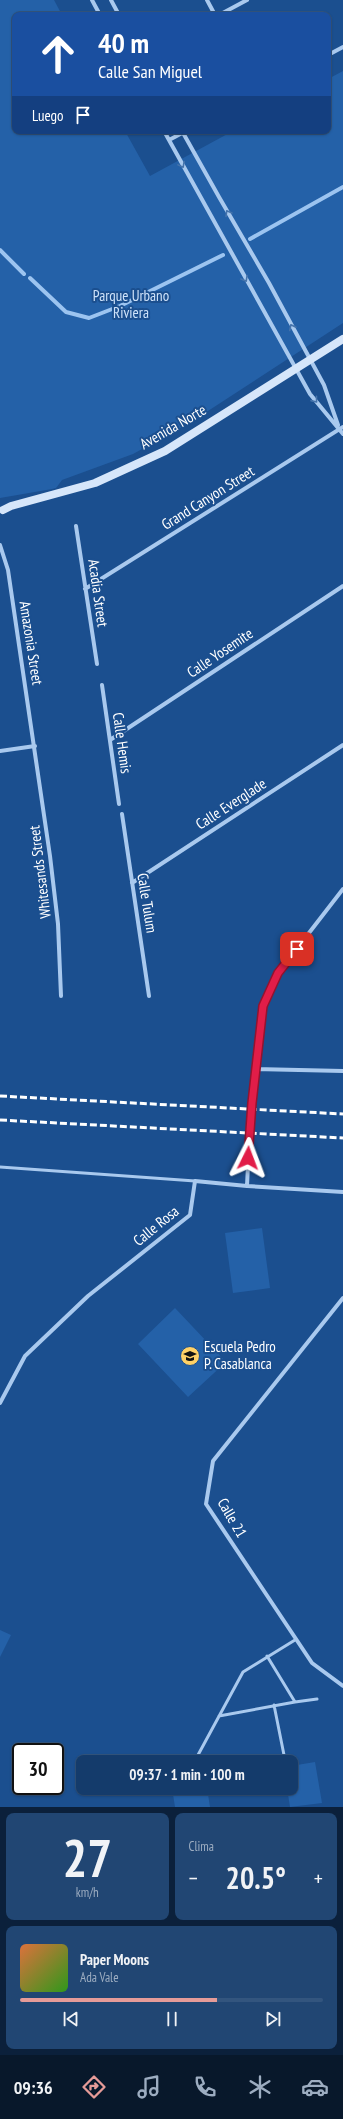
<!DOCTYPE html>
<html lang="es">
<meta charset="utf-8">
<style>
:root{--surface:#143b6b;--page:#214673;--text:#f1f3f6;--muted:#9dadc1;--line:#33557e;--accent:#e69b98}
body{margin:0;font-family:"PT Sans Narrow",sans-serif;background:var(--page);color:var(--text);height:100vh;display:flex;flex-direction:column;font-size:15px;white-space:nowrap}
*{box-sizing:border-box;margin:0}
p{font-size:13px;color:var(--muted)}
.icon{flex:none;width:22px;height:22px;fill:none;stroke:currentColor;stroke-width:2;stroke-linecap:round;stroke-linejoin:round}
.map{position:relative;height:1807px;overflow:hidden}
.sheet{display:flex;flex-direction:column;gap:6px;padding:6px;background:#0b203b;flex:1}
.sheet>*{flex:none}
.banner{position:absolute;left:12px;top:12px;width:319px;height:122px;border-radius:8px;box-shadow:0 1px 3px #0004,0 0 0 1px var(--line);background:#1a4fa0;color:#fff;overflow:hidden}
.speed{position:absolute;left:12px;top:1743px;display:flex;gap:8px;font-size:20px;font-weight:700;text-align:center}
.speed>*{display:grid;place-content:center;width:52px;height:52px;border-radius:50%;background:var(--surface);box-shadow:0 1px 3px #0004,0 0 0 1px var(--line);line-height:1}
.speed .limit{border:2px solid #111;border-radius:6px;background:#fff;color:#111}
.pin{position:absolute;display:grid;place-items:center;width:34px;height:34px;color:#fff;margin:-17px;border-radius:8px;box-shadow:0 2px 6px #0006}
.me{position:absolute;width:44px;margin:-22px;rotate:3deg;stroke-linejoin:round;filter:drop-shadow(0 0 3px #0008)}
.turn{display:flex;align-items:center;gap:14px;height:84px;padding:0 20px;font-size:18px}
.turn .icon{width:52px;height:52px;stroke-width:2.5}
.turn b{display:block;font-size:28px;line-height:34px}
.then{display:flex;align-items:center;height:38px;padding:0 20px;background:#0003;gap:8px;font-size:15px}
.big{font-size:30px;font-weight:600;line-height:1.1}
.sheet .tile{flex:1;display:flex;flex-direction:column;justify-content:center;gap:6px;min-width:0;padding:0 14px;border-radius:8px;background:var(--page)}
.sheet .dial{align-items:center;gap:0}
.dial b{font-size:52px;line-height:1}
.song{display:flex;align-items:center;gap:12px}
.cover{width:48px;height:48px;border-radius:6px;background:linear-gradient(135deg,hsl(20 70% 55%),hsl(110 70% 35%))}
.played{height:4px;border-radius:2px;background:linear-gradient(90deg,var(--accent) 65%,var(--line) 65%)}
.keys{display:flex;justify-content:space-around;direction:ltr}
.heat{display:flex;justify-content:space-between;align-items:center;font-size:22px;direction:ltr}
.sheet .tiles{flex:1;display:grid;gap:6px;grid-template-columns:1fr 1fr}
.tile:last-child{grid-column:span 2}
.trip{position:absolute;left:76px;top:1755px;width:222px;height:40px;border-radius:8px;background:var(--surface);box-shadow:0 1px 3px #0004,0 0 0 1px var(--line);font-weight:600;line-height:40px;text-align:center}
.menu{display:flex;height:64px;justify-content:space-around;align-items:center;background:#08182b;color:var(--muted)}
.menu .icon{width:28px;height:28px}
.menu .active{color:var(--accent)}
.menu b{font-size:18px;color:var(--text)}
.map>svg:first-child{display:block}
.green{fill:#2461a8}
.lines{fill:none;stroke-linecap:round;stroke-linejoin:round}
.stream{stroke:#9cc4f0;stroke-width:4}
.lane{stroke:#a9c9ee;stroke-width:3}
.street{stroke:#a9c9ee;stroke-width:4}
.secondary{stroke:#d6e6fa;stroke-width:8}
.rail{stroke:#fff;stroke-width:3;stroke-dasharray:7 3;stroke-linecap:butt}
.street-bridge{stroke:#a9c9ee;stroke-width:4}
.oneway{stroke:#4674ac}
.route-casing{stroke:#92132f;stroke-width:10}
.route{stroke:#e11d48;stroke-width:7}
.labels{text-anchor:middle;stroke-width:4;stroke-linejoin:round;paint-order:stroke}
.park-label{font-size:15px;fill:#cfe3fa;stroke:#1b4f8f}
.street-label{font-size:15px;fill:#fff;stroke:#1b4f8f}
.poi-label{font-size:15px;fill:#fff;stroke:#1b4f8f;text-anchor:start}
</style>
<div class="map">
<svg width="343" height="1807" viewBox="0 0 343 1807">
<rect width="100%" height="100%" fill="#1b4f8f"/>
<path class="green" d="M0,0H54L62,15H15V131H125L150,176L233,131H328V79L343,71V323L191,422L133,454L62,480L56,488L52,489L0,498Z
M262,1228L270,1288L233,1293L225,1233Z
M175,1308L226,1362L188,1397L138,1344Z
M0,1630L11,1635L0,1657Z
M315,1762L322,1803L290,1807L287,1788H291V1766Z
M172,1788H207L210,1807H175Z"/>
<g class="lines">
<path class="stream" d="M250,239L343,187
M0,250L24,274
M30,278L66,312L89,318L120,306L223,255"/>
<path class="lane" d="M0,1167L195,1181
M295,1702L317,1699
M274,1705L284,1755
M219,1716L295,1702L267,1656
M198,1755L243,1672L295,1640"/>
<path class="street" d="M92,0L100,15
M111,0L119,15
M207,0L215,15
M219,15L247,0
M328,55L343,47
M164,131L310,394L343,434
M182,131L219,197L269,283L324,385L338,425
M169,140L186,131
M76,526L97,664
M0,545L8,570L50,856L58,924L61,996
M85,589L343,427
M102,685L119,804
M110,740L343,586
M0,751L35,746
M122,814L149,996
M132,883L343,745
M255,1069L343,1071
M252,1103L263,1006L278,973L343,889
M247,1186L343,1192
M343,1298L213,1461L206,1504L312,1663L343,1686
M0,1403L25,1356L88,1296L190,1215L195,1181L247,1186L249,1144"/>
<path class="secondary" d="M3,510L11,506L95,483L165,451L343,339"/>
<path class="rail" d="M0,1096L343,1114
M0,1120L343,1138"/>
<path class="street-bridge" d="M249,1144L252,1103"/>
</g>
<defs><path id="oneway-chevron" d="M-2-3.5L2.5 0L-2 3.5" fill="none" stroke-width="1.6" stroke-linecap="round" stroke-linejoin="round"/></defs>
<g class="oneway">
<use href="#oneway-chevron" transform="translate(182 165) rotate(62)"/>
<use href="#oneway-chevron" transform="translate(228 213) rotate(-121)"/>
<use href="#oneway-chevron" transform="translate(245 279) rotate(61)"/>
<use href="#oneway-chevron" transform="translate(292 327) rotate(-117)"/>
<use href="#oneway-chevron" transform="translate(315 400) rotate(51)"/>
</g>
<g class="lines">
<g class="route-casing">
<path id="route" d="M248,1158L252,1103L263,1006L278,973L297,949"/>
</g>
<use href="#route" class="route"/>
</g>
<defs>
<g id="school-disc" transform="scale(1)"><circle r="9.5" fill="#ffd166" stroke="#1b4f8f"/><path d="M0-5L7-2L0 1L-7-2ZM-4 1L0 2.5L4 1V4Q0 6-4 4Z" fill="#111"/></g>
</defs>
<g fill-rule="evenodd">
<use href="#school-disc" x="190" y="1356"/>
</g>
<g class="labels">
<g class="park-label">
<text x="131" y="301">Parque Urbano<tspan x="131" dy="17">Riviera</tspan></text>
</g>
<g class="street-label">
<text transform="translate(173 427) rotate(-30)" y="5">Avenida Norte</text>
<text transform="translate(208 498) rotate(-32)" y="5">Grand Canyon Street</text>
<text transform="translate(98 593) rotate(82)" y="5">Acadia Street</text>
<text transform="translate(31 643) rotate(81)" y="5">Amazonia Street</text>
<text transform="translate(220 653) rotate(-34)" y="5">Calle Yosemite</text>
<text transform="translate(122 743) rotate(82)" y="5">Calle Hemis</text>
<text transform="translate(231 804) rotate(-33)" y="5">Calle Everglade</text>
<text transform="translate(40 872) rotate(-97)" y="5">Whitesands Street</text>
<text transform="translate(147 903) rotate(81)" y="5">Calle Tulum</text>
<text transform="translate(156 1226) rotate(-39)" y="5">Calle Rosa</text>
<text transform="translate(232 1518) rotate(60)" y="5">Calle 21</text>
</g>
<g class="poi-label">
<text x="204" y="1352">Escuela Pedro<tspan x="204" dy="17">P. Casablanca</tspan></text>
</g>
</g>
</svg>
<div class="speed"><div class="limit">30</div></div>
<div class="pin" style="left:297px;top:949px;background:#d93025"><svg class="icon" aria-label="arrive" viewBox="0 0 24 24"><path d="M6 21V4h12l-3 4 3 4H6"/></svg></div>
<svg class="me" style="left:248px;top:1158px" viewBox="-20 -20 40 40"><path d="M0-17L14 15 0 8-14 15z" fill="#e11d48" stroke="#fff" stroke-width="4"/></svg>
<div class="trip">09:37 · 1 min · 100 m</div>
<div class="banner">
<div class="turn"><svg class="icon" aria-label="ahead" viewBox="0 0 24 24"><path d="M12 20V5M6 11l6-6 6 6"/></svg><div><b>40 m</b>Calle San Miguel</div></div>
<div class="then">Luego<svg class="icon" aria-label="arrive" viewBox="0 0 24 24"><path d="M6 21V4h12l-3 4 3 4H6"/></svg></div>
</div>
</div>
<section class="sheet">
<div class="tiles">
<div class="tile dial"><b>27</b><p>km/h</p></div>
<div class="tile"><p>Clima</p>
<div class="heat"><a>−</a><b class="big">20.5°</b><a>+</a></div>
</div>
<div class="tile">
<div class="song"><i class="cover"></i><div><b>Paper Moons</b><p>Ada Vale</p></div></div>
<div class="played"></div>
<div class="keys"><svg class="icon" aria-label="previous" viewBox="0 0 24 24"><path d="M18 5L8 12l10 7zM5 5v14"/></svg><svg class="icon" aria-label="pause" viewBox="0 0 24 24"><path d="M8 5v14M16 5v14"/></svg><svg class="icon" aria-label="next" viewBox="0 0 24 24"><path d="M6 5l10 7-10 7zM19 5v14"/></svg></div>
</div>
</div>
</section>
<nav class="menu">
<b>09:36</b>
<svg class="icon active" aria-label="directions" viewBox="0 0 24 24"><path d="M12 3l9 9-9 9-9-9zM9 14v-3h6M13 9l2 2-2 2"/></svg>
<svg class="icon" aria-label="music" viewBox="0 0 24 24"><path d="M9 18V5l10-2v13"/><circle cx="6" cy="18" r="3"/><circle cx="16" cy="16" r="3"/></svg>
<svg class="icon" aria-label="phone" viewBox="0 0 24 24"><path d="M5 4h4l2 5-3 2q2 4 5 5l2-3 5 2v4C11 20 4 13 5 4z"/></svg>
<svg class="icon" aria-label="climate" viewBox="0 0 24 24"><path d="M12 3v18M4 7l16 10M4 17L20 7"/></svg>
<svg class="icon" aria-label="car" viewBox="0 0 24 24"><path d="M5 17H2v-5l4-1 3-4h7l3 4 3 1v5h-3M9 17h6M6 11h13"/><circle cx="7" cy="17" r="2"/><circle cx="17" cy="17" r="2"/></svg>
</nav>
